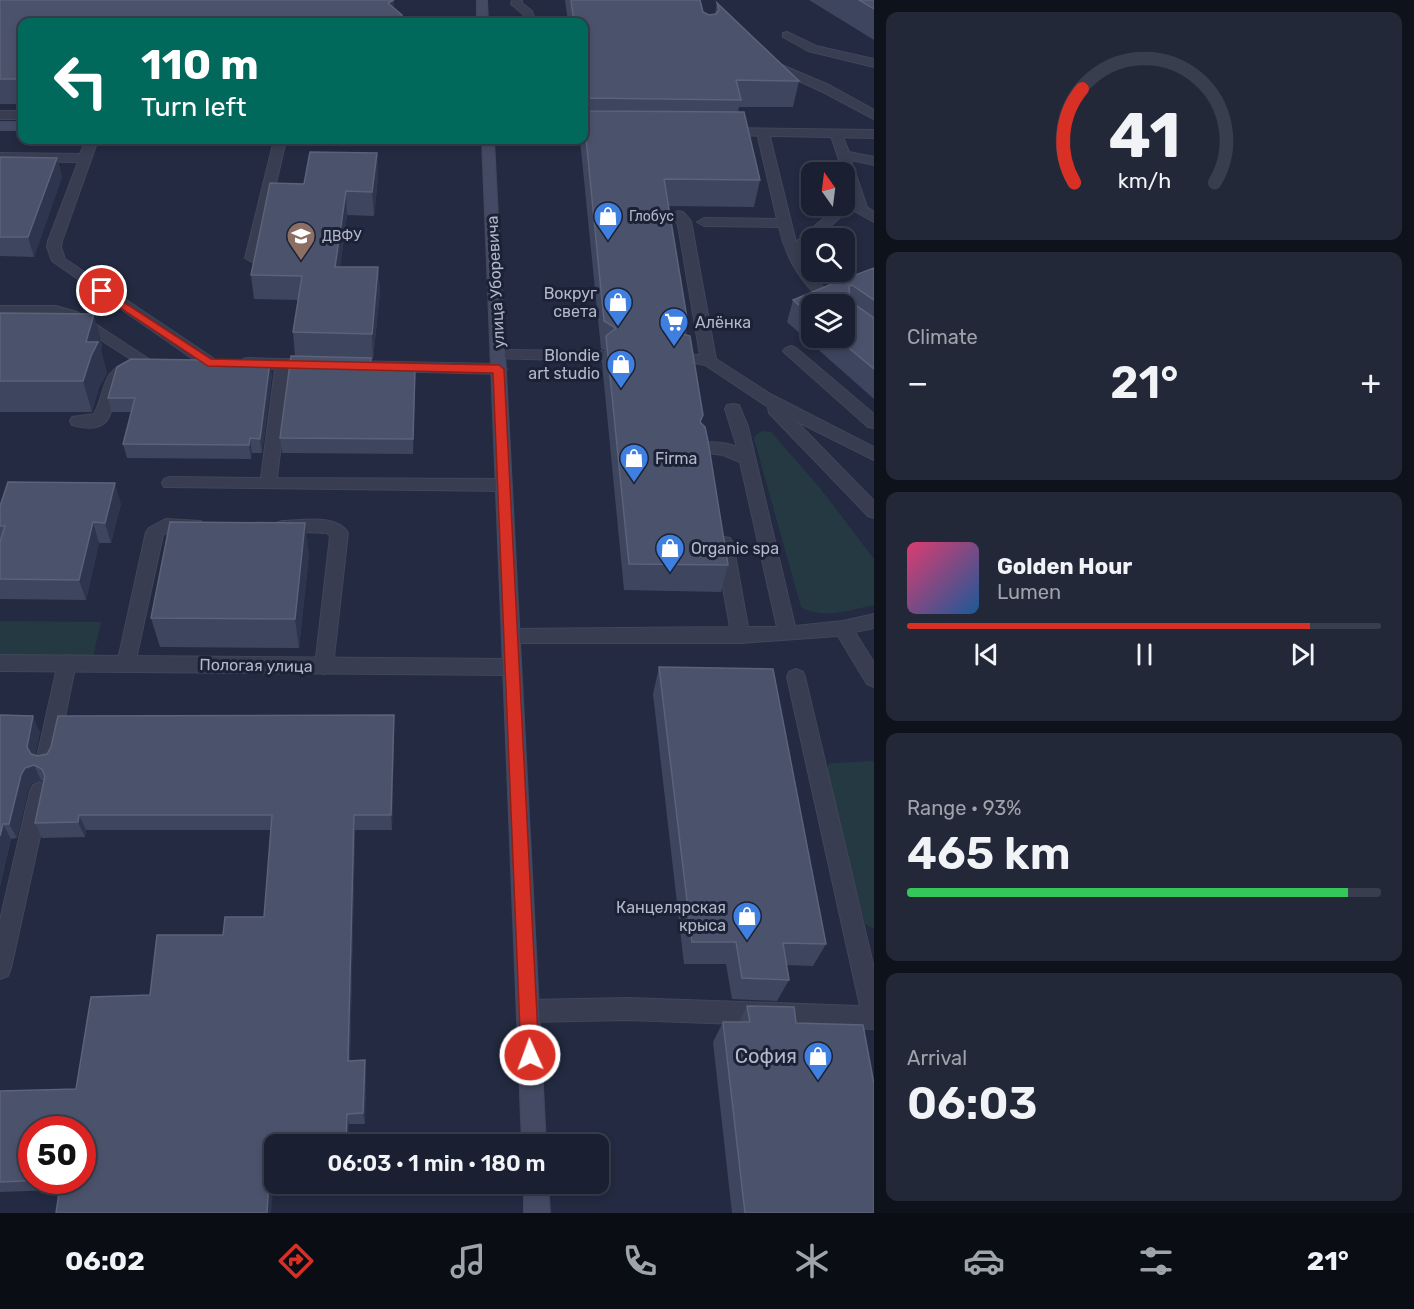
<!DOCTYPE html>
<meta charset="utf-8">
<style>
:root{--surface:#1a2031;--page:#232839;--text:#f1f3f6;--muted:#9fa3ab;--line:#383e4d;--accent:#d93025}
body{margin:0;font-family:Rubik,sans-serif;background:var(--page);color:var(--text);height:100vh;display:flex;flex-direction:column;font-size:22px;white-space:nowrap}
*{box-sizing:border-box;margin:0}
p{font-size:20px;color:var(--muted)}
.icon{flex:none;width:33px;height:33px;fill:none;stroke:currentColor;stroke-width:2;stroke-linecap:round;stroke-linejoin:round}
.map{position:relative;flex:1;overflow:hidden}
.sheet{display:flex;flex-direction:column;gap:12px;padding:12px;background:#0e121b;width:540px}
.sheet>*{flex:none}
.banner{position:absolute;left:18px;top:18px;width:570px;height:126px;border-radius:12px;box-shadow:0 3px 9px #0003,0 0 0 2px var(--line);background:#00695c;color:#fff;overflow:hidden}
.needle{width:39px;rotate:346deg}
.buttons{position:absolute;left:801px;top:162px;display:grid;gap:12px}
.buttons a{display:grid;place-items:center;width:54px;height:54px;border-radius:12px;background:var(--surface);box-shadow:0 3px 9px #0003,0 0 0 2px var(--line);font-size:30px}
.speed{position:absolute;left:18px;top:1116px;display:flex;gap:12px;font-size:30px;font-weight:700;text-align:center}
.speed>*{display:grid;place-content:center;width:78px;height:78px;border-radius:50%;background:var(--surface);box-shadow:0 3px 9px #0003,0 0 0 2px var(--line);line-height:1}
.speed .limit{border:9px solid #d22;background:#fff;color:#111}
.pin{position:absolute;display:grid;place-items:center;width:51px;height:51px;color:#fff;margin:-26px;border:3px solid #fff;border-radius:50%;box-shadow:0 2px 6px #0007}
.me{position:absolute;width:66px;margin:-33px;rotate:358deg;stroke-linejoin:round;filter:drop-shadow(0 0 4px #0008)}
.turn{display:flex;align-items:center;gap:21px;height:126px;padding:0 24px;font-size:27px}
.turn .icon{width:78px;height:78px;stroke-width:2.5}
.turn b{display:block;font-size:42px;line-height:51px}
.big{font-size:45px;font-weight:600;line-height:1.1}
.sheet .widget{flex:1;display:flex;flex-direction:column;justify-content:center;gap:9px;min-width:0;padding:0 21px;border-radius:12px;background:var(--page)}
.sheet .dial{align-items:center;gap:0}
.dial svg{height:156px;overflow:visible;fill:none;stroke:var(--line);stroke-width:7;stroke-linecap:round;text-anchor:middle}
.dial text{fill:var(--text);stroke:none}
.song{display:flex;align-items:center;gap:18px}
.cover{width:72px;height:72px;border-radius:9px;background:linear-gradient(135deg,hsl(340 70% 55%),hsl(210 70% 35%))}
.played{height:6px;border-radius:3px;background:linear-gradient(90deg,var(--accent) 85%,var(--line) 85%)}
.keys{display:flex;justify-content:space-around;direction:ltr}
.heat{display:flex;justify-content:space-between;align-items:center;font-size:33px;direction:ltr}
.charge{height:9px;border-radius:4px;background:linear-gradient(90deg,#34c759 93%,var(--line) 0)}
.trip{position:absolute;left:264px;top:1134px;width:345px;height:60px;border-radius:12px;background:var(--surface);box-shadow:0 3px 9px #0003,0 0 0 2px var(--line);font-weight:600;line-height:60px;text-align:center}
.menu{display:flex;height:96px;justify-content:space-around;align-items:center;background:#0a0d14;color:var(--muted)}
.menu .icon{width:42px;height:42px}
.menu .active{color:var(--accent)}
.menu b{font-size:27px;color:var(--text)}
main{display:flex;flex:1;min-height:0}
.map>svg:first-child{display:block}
.green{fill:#253942}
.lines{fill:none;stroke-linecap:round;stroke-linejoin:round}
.service-casing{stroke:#41465a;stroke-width:2}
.minor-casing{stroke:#41465a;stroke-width:2}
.tertiary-casing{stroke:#41465a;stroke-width:2}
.secondary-casing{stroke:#41465a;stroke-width:2}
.service{fill:#383d51;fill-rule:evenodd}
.minor{fill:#383d51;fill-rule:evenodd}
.tertiary{fill:#383d51;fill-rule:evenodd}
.secondary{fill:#454a64;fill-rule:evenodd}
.wall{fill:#3e465f;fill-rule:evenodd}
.shaded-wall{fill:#2e354e}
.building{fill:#4b526b;stroke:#5b627a;stroke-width:1.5}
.route{fill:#d93025;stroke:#8d1f18;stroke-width:1.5}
.labels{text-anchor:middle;stroke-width:6;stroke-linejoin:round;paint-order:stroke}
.far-poi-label{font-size:14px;fill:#b4b8cb;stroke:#1c2236;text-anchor:start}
.street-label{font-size:16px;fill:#b4b8cb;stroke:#1c2236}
.poi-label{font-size:16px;fill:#b4b8cb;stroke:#1c2236;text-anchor:end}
.near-poi-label{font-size:20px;fill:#b4b8cb;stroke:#1c2236;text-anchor:end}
</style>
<main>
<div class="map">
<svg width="874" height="1213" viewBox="0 0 874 1213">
<rect width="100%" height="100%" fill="#232a41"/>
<path class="green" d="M763,431L771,432L820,488L874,559V605C850,610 823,620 801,607L754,439L757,434Z
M0,621L101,622L93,657L0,655Z
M874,761V929L865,924L825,770L830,763Z"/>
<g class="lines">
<g class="service-casing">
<path id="service" d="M512,0H522V3L532,11L536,22H526L523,14L511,4Z
M787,32L816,46L874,59V67L808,51L783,37V33Z
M768,59L831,86L874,110V119L823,92L764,65L762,63Z
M0,111H22V119H0Z
M763,129L769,133L796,242L838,206H844V200L850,195L844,172H843L830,133L832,130H840L849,152L874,157V165L851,160L867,207L874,212V222L856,212L853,206L817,238H812V243L799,254L823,287L840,304H825C801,282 786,259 779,227L704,226L697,222L704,218L777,219L757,133Z
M86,140H98L62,241L61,247L65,259L213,358L216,362L213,366H203L52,261L47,247L48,241L78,162L0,161V153L80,154Z
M274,140H286L259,258L252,262L245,258Z
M678,211L683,212L691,221L716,359L772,395L874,447V460L796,421L874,501V518L868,516L769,413L768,407L705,365L679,360L676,357L679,354L700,355L678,225L671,215Z
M0,306H56L77,312L155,363L152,367C142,369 130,368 122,378C106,397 123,439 72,425L70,421L72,417L94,414C108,389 98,372 132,360L67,318L56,316H0Z
M791,346L796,348L874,414V428L868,427L786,354L783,351L786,348Z
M498,350L602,351L610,356L602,361L493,358L490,355L493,352Z
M248,358L313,360L321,365L313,370L290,369L277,478L504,479L510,481L512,485L510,489L504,491L164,487L162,483L164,479L170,477L261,478L275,369L243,367L240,363L243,359Z
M347,361L499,364L507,369L499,374L342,370L339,366Z
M733,404L739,405L748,427L795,626L843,621L874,614V628L855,632L874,663V687L867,684L838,636L741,643H511L505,641L502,636L505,631L511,629L730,627L715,543L718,538L724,537L730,538L733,543L748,627H777L740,462L723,455L698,452L696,448L698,444C710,441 725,442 737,447L725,409L727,405Z
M166,519L201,521L204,525L201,529C188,533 174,528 163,535L135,664L133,669L126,672L119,669L117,664L146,532L149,528Z
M282,521C301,521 337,513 348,533L333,666L331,671L324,674L317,671L315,666L330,536L327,533L276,531L273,527L276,523Z
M67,655L74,658L76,663L56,761L53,767L46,769L39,767L36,761L58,663L60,658Z
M796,669L803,672L805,677L874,968V1029L628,1020L528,1022L520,1019L517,1011L520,1003L528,1000L628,998L860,1006L787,677L789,672Z
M40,782L47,785L50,791L11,968L8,976L0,979V920L30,791L33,785Z"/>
</g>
<g class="minor-casing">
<path id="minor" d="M726,128L874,130V138L722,135L720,132L722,129Z"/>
</g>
<g class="tertiary-casing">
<path id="tertiary" d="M0,655L512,659L519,662L521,667L519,672L512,675L0,671Z"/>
</g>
<g class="secondary-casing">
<path id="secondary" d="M477,0H487L488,22H477Z
M0,122H22V130H0Z
M482,140H494L546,1144H522Z
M524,1184H548L550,1213H524Z"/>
</g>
<use href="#service" class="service"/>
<use href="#minor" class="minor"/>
<use href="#tertiary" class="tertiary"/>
<use href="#secondary" class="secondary"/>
</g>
<path class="wall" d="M0,0H394V8L22,22V104H0Z
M565,0H700L703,12L709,15L715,14L717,3L799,81L793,107H739L738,112L760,180L754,207L668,206L688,324L686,335L701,423L728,565L721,592L624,590L602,363L604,350L601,349L580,140H584V22H568Z
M809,0H874V40Z
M377,153L378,177L374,216L347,215L340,267H378L380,292L373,359H371V369L415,384L413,454L282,453L280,438L295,356L293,332L298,300L254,299L251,275L304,184Z
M0,157L57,158L62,177L34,257L0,256Z
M874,268V399L787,322L793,300L846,283L847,278ZM812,304L844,338H812Z
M0,313L102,345L101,351L107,373L99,387L92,412H0Z
M272,375L262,453H252L251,459L127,458L123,444L131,412H111L108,398Z
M121,504L111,543H99L86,600L0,599V506Z
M309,554L299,648L160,647L151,618Z
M659,667L826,944L813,966L786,965L789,980L777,1001L732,999L726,964H684L653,694Z
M0,715L40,732L35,755L38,756L394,715V731L392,830H355L350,1060L366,1071L365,1124H349L274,1144V1184H347V1188L59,1190L0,1192V1091L76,1089L150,995L223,935L264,917L271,830H86L85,837L42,838L35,823L44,782L41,780L32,783L28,790L17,838L11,839L0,886Z
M747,1006L796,1023L874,1213H732L713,1042L723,1022H739Z"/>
<path class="shaded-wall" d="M394,0V22L388,3Z
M22,64V104L16,79Z
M377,153L378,177L374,216L372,192Z
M57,158L62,177L34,257L28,237Z
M346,191L347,215L337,291L335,267Z
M378,267L380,292L373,359L372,334Z
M94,314L102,345L101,351L107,373L99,387L92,412L83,381L86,342Z
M270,361L272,375L262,453L260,439Z
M415,369V384L413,454V439Z
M250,438L252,453L251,459L249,445Z
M115,483L121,504L111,543L105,523Z
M93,522L99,543L86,600L79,580Z
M305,523L309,554L299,648L295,619Z
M394,715V731L392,830L391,815Z
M33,716L40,732L34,762L27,747Z
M34,765L41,780L32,783L28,790L17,838L9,824L21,775L25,768Z
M79,815L86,830L85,837L78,822Z
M354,815L355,830L350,1072L348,1061Z
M3,824L11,839L0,886V836Z
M365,1060L366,1071L365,1124L363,1113Z
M347,1114L349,1124L348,1144H346Z
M269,1179L273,1189L271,1213H267Z"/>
<path class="building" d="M0,0H394L388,3L402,15L401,22H22V64L16,79H0Z
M571,0H700L703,12L709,15L716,14L719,10L717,3L799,81L736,80L741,100L587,98L584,108L587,111L744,112L760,180L664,179L688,324L683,325L679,330L683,334L690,336L703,415L700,422L705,427L708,441L728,565L629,564L606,336L616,328L604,321L584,117V22H574Z
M859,0H874V9Z
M310,152L377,153L372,192L346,191L335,267H378L372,334L293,332L302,276L251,275L270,183L304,184Z
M0,157L57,158L28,237H0Z
M874,268V300L852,285L849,286L850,301L874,318V369L837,338H844V304H812V316L793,300L834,283H847L849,281L847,278Z
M0,313L94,314L86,342H98L91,356L83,381H0Z
M291,356L371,358L370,369H415L413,439L280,438Z
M131,359L270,361L260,439L250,438L249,445L123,444L135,398H108L117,367Z
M8,482L115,483L105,523L93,522L79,580L0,579V542L5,526H0V506Z
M170,522L305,523L295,619L151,618Z
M659,667L773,669L826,944L783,943L789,980L742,978L736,942H692Z
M0,715L33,716L27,747L31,754L38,756L47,754L51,747L58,716L394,715L391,815H354L348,1061L365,1060L363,1113L347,1114L346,1144H274V1179H269L267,1213H56L61,1180H82V1130H32V1180H44L0,1182V1091L76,1089L91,997L150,995L157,935H223L225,917H264L272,815H79L78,822L35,823L45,776L42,769L34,765L25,768L21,775L9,824H3L0,836Z
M747,1006L794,1007L796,1023L863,1025L874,1084V1213H745L723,1022H750Z"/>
<path class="route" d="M102,288L211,359L499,365L504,369L539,1055L536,1061L530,1064L524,1061L521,1055L493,373L208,366L98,293V289Z"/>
<defs>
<g id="shop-pin" transform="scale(1.5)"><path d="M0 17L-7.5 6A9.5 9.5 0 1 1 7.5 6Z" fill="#3f7fe0" stroke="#1c2236"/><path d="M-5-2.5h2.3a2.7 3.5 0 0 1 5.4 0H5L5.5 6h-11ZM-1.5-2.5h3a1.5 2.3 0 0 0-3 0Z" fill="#fff"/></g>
<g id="university-pin" transform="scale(1.5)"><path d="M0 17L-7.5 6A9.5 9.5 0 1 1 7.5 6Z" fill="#8d6e63" stroke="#1c2236"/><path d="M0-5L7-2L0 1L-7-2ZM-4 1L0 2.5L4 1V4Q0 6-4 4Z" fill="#fff"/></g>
<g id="supermarket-pin" transform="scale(1.5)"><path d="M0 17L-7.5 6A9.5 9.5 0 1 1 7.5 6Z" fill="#3f7fe0" stroke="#1c2236"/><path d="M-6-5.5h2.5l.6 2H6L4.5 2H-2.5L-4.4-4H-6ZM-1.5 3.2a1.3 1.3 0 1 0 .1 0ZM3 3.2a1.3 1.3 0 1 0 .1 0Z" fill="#fff"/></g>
</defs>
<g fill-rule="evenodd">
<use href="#shop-pin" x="608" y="216"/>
<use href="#university-pin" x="301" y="236"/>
<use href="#shop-pin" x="618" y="302"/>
<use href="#supermarket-pin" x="674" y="322"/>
<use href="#shop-pin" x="621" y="364"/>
<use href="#shop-pin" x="634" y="458"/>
<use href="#shop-pin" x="670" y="548"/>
<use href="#shop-pin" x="747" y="916"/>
<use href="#shop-pin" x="818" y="1056"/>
</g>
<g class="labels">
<g class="far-poi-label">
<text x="629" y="221">Глобус</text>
<text x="322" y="241">ДВФУ</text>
</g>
<g class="street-label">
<text transform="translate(495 282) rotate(-93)" y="6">улица Уборевича</text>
<text transform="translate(256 665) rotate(1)" y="6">Пологая улица</text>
</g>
<g class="poi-label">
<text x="597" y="299">Вокруг<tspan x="597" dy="18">света</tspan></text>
<text x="695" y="328" text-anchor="start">Алёнка</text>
<text x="600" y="361">Blondie<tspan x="600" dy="18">art studio</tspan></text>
<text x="655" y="464" text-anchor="start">Firma</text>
<text x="691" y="554" text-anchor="start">Organic spa</text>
<text x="726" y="913">Канцелярская<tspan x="726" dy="18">крыса</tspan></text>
</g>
<g class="near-poi-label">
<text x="797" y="1063">София</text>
</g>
</g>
</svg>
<div class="buttons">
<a><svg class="needle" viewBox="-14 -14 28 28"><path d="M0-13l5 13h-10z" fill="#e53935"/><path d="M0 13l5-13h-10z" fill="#9fa3ab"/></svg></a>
<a><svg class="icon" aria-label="search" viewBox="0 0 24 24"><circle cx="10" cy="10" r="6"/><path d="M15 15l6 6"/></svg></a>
<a><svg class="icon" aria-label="layers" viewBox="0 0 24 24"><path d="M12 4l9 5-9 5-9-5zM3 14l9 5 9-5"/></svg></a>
</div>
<div class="speed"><div class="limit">50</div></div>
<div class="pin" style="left:102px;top:291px;background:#d93025"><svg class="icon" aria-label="arrive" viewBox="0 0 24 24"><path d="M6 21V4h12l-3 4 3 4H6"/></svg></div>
<svg class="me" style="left:530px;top:1055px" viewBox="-20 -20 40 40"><circle r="17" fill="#d93025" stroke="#fff" stroke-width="3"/><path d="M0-11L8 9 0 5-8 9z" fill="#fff"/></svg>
<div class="trip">06:03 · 1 min · 180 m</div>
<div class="banner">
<div class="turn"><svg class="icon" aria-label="left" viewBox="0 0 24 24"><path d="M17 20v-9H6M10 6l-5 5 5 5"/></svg><div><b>110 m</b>Turn left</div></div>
</div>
</div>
<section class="sheet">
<div class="widget dial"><svg viewBox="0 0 100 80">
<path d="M14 69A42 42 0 1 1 86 69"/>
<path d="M14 69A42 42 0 0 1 18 21" stroke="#d93025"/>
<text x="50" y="56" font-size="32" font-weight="700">41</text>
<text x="50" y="72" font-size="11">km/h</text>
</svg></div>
<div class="widget"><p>Climate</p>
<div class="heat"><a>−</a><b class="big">21°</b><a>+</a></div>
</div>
<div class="widget">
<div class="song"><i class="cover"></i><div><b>Golden Hour</b><p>Lumen</p></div></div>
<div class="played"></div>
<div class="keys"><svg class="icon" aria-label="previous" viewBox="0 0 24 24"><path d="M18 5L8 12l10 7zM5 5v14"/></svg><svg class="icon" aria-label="pause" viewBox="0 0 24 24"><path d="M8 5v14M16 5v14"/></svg><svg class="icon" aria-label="next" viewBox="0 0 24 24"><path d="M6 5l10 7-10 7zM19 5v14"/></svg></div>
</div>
<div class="widget"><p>Range · 93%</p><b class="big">465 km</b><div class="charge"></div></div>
<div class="widget"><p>Arrival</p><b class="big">06:03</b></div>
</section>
</main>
<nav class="menu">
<b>06:02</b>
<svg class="icon active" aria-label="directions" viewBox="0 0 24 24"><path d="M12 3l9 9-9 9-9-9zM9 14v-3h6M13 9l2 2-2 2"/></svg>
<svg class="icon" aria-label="music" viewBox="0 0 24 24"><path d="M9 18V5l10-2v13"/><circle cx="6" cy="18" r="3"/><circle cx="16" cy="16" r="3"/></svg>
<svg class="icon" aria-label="phone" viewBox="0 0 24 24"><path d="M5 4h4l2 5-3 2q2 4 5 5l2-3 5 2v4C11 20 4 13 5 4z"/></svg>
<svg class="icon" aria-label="climate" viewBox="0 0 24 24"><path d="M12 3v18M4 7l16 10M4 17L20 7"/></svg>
<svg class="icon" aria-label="car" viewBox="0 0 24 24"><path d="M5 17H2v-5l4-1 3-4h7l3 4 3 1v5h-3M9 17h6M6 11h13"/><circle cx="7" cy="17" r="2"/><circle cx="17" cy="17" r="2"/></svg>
<svg class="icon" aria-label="filters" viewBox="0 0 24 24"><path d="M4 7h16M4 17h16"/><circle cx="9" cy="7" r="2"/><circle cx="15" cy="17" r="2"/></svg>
<b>21°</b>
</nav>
